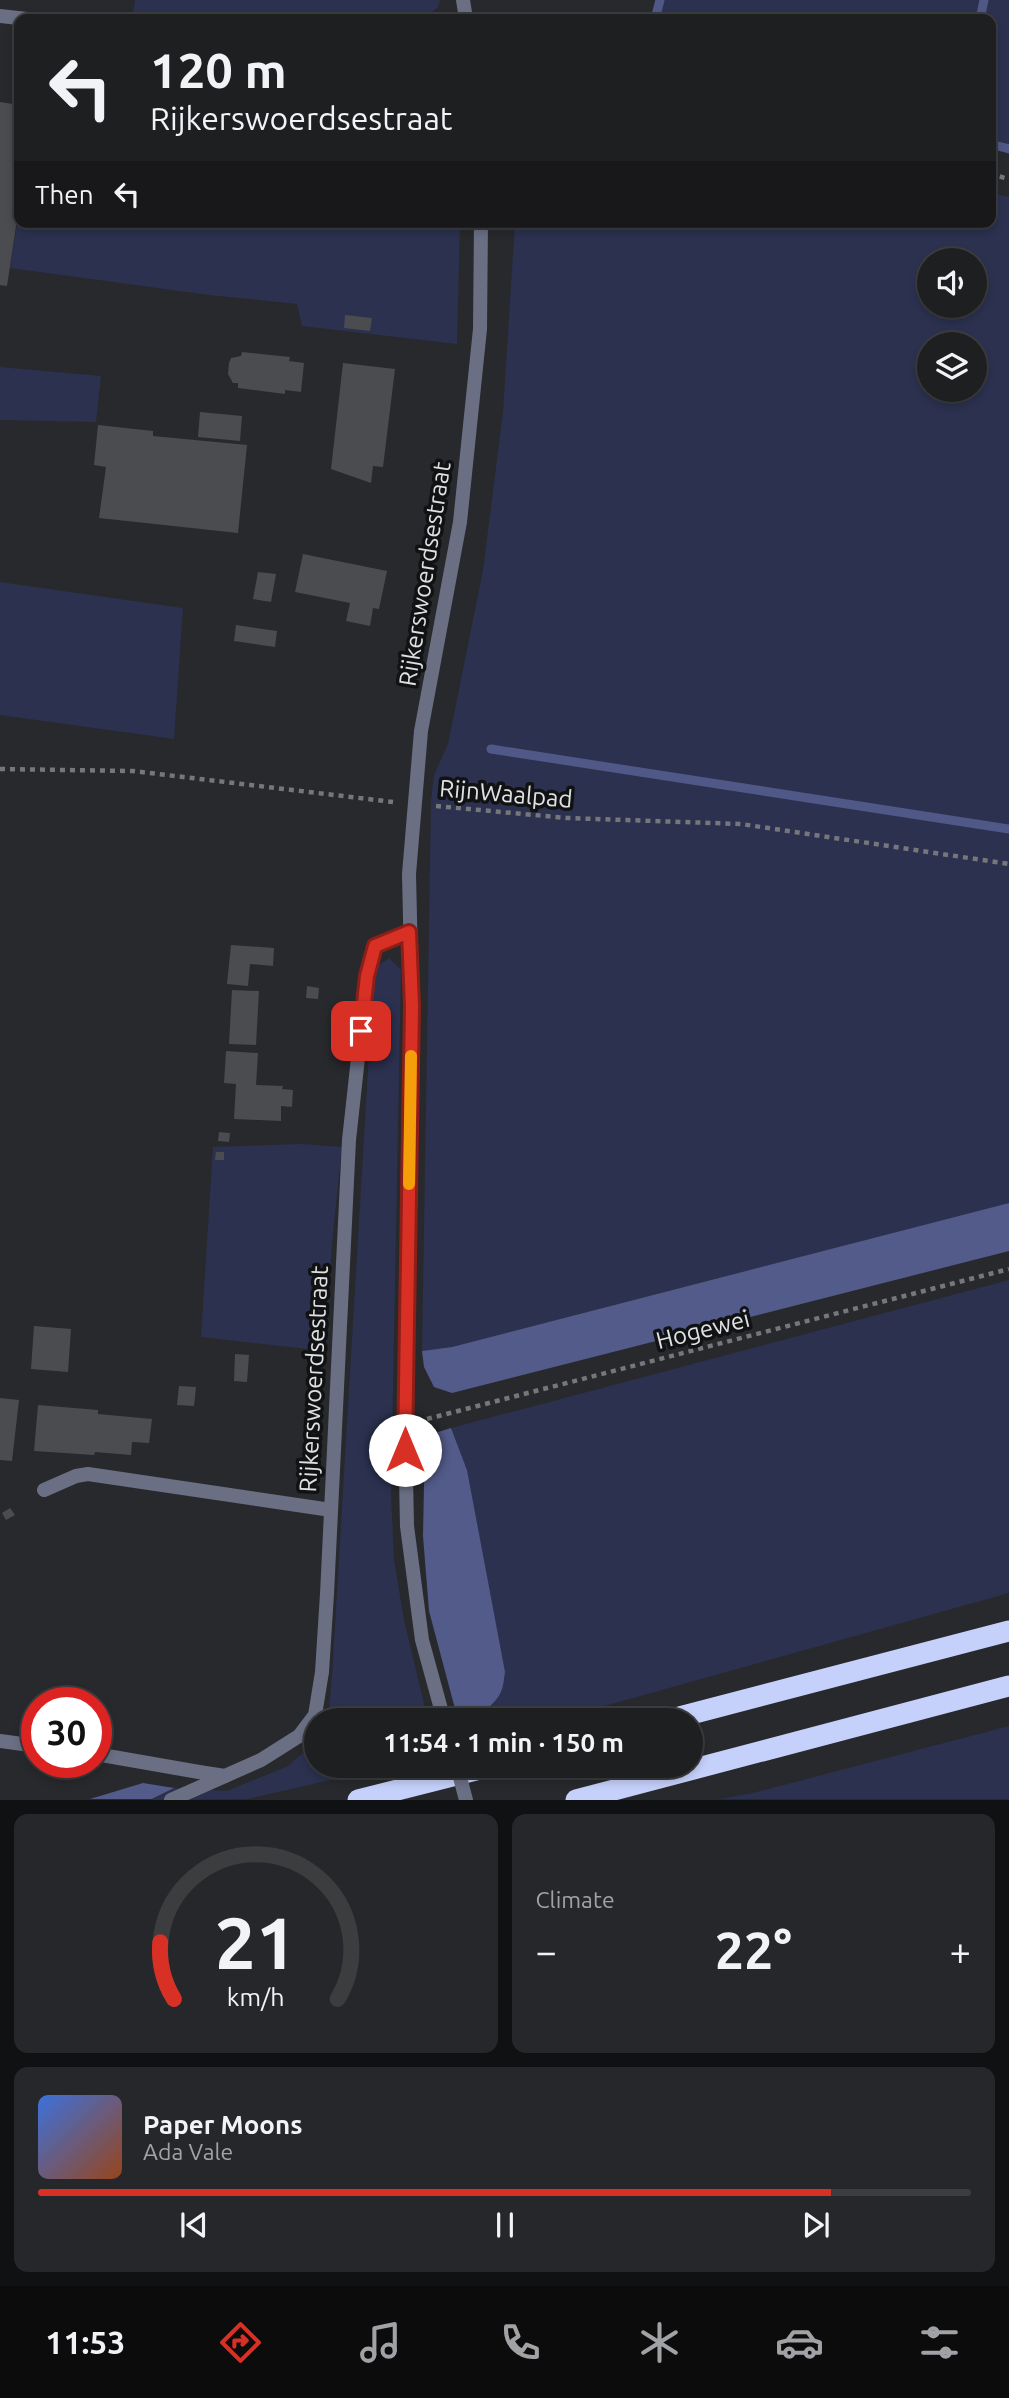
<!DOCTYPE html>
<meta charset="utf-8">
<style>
:root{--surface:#1e1f21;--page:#26272a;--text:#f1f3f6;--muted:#a1a2a5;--line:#3c3d3f;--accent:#d93025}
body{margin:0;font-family:Ubuntu,sans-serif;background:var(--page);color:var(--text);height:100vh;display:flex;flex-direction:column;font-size:26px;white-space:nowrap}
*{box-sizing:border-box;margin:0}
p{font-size:23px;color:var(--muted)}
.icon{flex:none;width:38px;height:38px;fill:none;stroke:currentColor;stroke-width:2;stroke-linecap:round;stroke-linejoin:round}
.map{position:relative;height:1800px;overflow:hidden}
.details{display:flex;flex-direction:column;gap:14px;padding:14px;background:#101112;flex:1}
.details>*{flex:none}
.guide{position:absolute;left:14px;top:14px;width:982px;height:214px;border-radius:14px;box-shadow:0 4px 10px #0003,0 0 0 2px var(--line);background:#1e1f21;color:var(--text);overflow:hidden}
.buttons{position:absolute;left:917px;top:248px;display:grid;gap:14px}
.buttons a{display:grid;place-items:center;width:70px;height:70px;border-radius:50%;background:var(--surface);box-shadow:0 4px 10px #0003,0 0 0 2px var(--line);font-size:35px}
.speed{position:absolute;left:21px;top:1687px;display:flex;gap:14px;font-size:35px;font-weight:700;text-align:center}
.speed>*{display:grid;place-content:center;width:91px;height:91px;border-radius:50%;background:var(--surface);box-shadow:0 4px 10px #0003,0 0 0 2px var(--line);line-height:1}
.speed .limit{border:10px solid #d22;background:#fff;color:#111}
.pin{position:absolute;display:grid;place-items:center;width:60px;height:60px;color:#fff;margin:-30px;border-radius:14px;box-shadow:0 4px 10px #0006}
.me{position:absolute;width:77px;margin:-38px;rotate:0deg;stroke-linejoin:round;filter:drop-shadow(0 0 5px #0008)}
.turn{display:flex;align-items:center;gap:24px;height:147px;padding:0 21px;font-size:32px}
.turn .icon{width:91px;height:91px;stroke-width:2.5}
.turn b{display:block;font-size:49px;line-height:60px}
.then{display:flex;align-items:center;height:66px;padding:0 21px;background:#0003;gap:14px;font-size:26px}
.big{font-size:52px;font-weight:600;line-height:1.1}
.details .widget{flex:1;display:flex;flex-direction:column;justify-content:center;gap:10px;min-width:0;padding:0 24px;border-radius:14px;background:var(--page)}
.details .dial{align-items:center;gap:0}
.dial svg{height:182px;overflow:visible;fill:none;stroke:var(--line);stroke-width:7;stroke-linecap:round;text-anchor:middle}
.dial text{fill:var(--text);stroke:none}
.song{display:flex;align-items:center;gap:21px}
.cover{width:84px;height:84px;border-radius:10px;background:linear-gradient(135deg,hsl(220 70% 55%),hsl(20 70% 35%))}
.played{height:7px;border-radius:4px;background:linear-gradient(90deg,var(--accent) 85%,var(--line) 85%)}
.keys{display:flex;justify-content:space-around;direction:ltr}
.heat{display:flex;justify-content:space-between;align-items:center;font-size:38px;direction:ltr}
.details .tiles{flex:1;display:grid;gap:14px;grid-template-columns:1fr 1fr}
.widget:last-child{grid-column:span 2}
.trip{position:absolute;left:304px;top:1708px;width:399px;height:70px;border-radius:35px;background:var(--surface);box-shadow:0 4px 10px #0003,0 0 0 2px var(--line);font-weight:600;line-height:70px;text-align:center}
.tab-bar{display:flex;height:112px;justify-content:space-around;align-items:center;background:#0c0c0d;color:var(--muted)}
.tab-bar .icon{width:49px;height:49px}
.tab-bar .selected{color:var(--accent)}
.tab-bar b{font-size:32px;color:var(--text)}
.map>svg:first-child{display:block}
.green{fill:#2b314f;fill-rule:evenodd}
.forest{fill:#525b89}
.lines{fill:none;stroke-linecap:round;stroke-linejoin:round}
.stream{stroke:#4f5886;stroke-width:9}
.building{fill:#4b4c50}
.path{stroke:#76777a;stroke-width:4.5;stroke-dasharray:5 5;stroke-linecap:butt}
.service{stroke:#6a6f84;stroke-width:14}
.minor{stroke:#6a6f84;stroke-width:14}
.motorway{stroke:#c6d1fb;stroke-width:21}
.minor-bridge{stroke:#6a6f84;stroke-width:14}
.route-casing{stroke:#8d1f18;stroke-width:18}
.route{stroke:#d93025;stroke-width:12}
.slow{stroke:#f59e0b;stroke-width:12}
.labels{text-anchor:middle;stroke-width:7;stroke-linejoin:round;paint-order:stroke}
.street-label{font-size:24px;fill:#e0e1e3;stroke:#111213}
</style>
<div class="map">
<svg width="1009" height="1800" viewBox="0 0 1009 1800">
<rect width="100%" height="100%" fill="#28292c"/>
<path class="green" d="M135,0H440L438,7L425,19H176L133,14Z
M659,0H1009V149L991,144L990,19H655Z
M991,193L1009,197V1203L452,1347L422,1351L431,801L434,775L448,744L483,570L503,412L515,222H990ZM929,261H975V306H929ZM929,345H975V390H929Z
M19,211V222H460L457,344L302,326L297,304L209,295L10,268Z
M0,367L101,376L96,422L0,420Z
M0,582L183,608L174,739L0,715Z
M389,958L401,970L391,1495L394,1559L404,1620L428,1720H324L329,1709L332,1676L374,969Z
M302,1144L342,1147L332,1243L326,1351L201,1337L213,1147Z
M1009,1280V1593L554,1720H468L483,1712L467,1470L451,1428Z
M1009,1726V1799H720L753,1793Z
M317,1734V1766H391L248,1799L152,1800L174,1788L227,1791L288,1766L307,1749Z"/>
<path class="forest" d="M1009,1203V1251L452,1393L434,1387L424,1367L422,1351L452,1347Z
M451,1428L467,1470L505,1672C504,1677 504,1683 502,1689C497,1705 475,1720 458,1720L429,1611L423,1536L425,1436Z
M143,1783L174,1788L152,1799H90Z"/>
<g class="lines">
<path class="stream" d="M655,19L660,0
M980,19L984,0
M990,144L1009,149
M491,749L1009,829"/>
</g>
<path class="building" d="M0,102L19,105V206L7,286L0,285Z
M345,315L372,318L370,331L344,328Z
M242,352L290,357L289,361L304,363L301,392L285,390V394L238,388V383H233L228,374L229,363L231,358L241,356Z
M343,363L395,369L383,467L373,466L371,483L331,469Z
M200,412L242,416L240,441L198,437Z
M98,425L153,431V436L247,445L238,533L99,518L106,467L94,465Z
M303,554L387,571L379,609L373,608L370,626L346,621L350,603L295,592Z
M258,572L276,574L271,602L253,599Z
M236,625L277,631L275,647L234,641Z
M231,945L274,948L273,966L250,964L248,986L227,984Z
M307,986L319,988L318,999L306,998Z
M232,990L259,991L256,1045L229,1044Z
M226,1051L258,1053L256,1085L283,1086L282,1089L293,1090L292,1107L281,1106V1121L234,1119L236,1084L224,1083Z
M219,1132L230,1133L229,1142L218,1141Z
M216,1152H224V1160H215Z
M34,1326L71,1329L68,1372L31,1369Z
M235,1354L249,1355L247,1382L234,1381Z
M179,1386L196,1387L194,1406L177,1405Z
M0,1398L19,1400L12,1461L0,1460Z
M38,1405L98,1410V1414L152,1419L149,1443L132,1442L131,1455L95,1452L94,1455L34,1451Z
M10,1508L15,1515L6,1520L2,1513Z"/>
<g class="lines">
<path class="path" d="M990,174L1009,179
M0,769L133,771L393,802
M436,806L567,818L741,824L1009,864
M427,1419L1009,1269"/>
<path class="service" d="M44,1490L76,1476L88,1474L331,1510
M0,1741L37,1746
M96,1754L199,1772
M171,1800L225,1776"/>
<path class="minor" d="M463,0L466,19
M0,16L27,19
M444,1720L422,1640L407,1526L405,1425L412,1006L409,874L421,731L460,522L480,329L481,222
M199,1772L225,1776L261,1760L299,1736L315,1715L322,1672L327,1594L349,1140L367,976L375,946L409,932"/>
<path class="motorway" d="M668,1720L1009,1631
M358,1800L492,1766
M576,1800L1009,1686"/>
<path class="minor-bridge" d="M457,1766L466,1800"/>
</g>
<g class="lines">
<g class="route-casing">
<path id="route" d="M361,1031L367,976L375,946L409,932L412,1006L405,1450"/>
</g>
<use href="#route" class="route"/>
<path class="slow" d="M409,1184L411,1056"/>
</g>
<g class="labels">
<g class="street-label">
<text transform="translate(425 574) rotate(-81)" y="8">Rijkerswoerdsestraat</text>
<text transform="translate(506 794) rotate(5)" y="8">RijnWaalpad</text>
<text transform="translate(703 1330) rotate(-14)" y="8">Hogewei</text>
<text transform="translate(314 1379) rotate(-87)" y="8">Rijkerswoerdsestraat</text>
</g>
</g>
</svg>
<div class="buttons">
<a><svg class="icon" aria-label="sound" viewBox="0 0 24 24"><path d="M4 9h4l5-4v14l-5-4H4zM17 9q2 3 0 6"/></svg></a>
<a><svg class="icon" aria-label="layers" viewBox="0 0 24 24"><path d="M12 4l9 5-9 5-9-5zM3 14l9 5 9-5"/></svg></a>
</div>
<div class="speed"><div class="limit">30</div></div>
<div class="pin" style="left:361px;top:1031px;background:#d93025"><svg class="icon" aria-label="arrive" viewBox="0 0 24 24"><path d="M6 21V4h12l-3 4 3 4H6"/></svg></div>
<svg class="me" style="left:405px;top:1450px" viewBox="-20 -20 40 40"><circle r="19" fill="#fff"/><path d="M0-13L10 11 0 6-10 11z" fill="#d93025"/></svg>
<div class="trip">11:54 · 1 min · 150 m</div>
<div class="guide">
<div class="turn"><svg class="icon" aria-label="left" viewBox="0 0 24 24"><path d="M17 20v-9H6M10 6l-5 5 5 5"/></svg><div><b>120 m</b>Rijkerswoerdsestraat</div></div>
<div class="then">Then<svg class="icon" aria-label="left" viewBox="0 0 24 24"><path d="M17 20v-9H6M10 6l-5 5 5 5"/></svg></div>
</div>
</div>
<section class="details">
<div class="tiles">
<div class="widget dial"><svg viewBox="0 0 100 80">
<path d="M14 69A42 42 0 1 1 86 69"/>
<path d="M14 69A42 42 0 0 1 8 44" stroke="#d93025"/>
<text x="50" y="56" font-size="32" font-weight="700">21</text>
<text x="50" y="72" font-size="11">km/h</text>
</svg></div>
<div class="widget"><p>Climate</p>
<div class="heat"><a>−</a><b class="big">22°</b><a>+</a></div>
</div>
<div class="widget">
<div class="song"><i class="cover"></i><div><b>Paper Moons</b><p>Ada Vale</p></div></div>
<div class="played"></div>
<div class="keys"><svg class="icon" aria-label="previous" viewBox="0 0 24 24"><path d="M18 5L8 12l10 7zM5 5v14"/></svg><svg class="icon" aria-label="pause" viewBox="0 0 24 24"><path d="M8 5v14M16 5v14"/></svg><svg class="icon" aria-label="next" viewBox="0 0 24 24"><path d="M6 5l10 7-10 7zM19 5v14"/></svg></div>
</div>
</div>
</section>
<nav class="tab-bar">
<b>11:53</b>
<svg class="icon selected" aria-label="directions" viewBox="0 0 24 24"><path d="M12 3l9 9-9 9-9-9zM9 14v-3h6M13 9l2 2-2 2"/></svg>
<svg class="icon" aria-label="music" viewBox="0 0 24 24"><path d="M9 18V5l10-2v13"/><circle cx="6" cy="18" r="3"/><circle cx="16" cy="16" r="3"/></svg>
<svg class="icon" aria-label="phone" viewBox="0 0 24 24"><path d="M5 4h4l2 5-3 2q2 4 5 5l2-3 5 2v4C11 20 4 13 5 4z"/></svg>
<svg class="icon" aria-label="climate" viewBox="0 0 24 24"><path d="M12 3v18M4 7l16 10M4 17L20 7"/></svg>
<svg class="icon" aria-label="car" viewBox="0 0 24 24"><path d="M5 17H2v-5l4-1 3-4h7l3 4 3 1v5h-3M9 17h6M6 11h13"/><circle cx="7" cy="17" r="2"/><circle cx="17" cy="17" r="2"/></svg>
<svg class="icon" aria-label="filters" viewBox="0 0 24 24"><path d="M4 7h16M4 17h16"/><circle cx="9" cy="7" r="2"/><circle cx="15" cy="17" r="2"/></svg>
</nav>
